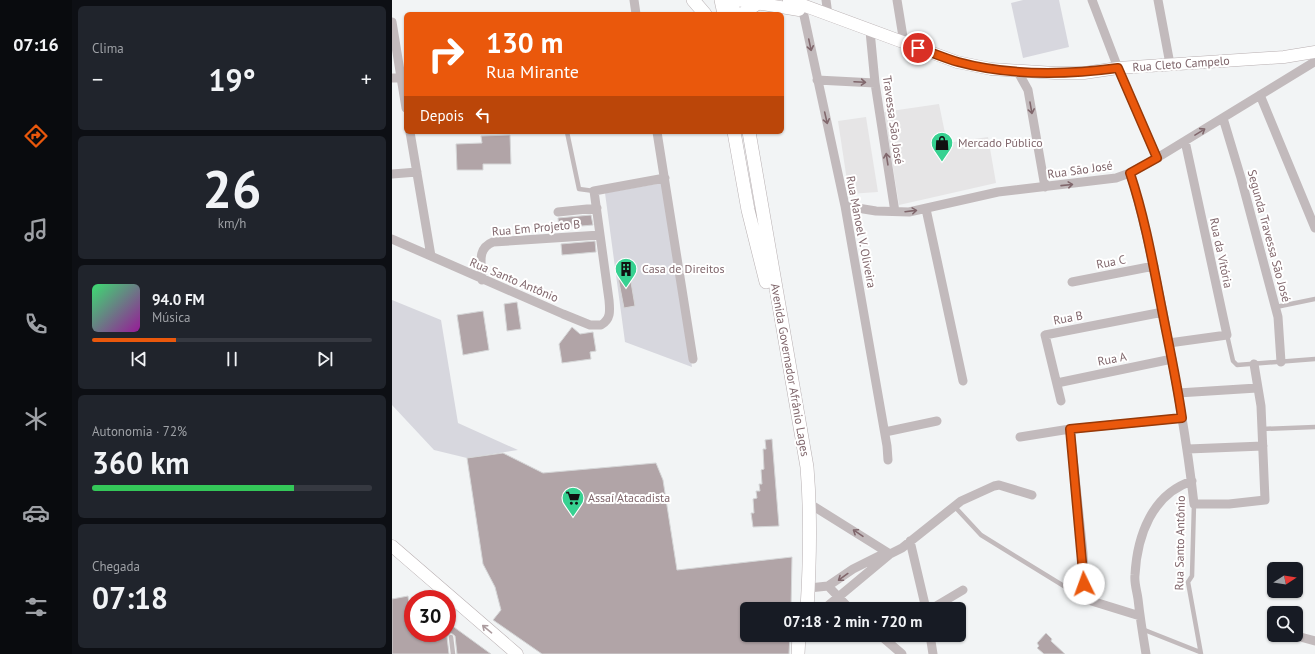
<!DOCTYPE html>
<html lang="pt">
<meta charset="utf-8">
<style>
:root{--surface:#171b24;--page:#20242c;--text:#f1f3f6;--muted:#9ea1a6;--line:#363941;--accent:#ea580c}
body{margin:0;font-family:"PT Sans",sans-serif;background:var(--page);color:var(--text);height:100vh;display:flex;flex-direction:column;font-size:15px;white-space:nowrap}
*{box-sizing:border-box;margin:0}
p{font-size:13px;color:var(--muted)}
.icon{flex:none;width:22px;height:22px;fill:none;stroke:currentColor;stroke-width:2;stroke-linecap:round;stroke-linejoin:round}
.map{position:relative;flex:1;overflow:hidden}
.sheet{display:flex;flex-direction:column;gap:6px;padding:6px;background:#0d0f14;width:320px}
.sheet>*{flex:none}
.banner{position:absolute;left:12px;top:12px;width:380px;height:122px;border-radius:6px;box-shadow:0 1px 3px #0004;background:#ea580c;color:#fff;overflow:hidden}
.needle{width:26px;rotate:78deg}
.tools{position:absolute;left:875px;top:562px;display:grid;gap:8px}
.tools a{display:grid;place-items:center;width:36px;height:36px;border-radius:6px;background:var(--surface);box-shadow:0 1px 3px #0004;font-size:20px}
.speed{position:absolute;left:12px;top:590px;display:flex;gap:8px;font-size:20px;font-weight:700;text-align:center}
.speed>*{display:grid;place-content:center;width:52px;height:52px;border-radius:50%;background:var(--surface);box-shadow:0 1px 3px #0004;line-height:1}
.speed .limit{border:6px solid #d22;background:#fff;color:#111}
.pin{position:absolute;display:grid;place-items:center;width:34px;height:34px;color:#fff;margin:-17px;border:2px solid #fff;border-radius:50%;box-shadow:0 1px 4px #0007}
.me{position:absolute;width:44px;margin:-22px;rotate:357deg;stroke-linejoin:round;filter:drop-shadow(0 0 3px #0008)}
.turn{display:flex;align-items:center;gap:14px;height:84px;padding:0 16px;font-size:18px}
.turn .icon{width:52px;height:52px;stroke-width:2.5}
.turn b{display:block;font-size:28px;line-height:34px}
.then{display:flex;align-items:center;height:38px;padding:0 16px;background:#0003;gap:8px;font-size:15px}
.big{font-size:30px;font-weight:700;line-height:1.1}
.sheet .tile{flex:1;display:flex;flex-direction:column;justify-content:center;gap:6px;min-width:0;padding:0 14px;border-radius:6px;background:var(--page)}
.sheet .dial{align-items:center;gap:0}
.dial b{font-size:52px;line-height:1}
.song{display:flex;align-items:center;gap:12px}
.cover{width:48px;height:48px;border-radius:6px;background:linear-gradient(135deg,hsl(140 70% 55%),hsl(300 70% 35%))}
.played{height:4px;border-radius:2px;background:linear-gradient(90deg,var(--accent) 30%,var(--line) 30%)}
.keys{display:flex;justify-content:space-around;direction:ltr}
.heat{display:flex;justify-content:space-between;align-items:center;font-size:22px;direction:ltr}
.charge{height:6px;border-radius:3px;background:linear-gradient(90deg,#34c759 72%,var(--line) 0)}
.trip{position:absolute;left:348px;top:602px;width:226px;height:40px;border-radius:6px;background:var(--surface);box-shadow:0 1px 3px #0004;font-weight:700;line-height:40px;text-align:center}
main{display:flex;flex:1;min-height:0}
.tab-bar{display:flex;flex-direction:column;width:72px;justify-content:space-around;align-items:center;background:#090b0e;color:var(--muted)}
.tab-bar .icon{width:28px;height:28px}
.tab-bar .on{color:var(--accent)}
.tab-bar b{font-size:18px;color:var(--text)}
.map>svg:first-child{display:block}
.built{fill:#e6e5e6}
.green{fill:#d7d7de}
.building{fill:#b1a4a7;stroke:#d5d6d7}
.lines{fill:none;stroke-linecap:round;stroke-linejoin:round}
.secondary-casing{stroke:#b8afb1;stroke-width:13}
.primary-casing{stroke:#b8b0b2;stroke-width:14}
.service{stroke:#c2babc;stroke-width:4.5}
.minor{stroke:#c2babc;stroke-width:9}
.secondary{stroke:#fff;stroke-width:12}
.primary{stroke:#fff;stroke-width:13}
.oneway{stroke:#80676c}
.oneway2{stroke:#ac9c9f}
.route-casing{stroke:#983908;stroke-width:10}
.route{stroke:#ea580c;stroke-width:7}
.labels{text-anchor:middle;stroke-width:4;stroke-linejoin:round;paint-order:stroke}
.street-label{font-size:12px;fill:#80676c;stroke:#fff}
.poi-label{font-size:12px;fill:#80676c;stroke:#fff;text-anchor:start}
</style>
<main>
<nav class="tab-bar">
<b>07:16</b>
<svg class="icon on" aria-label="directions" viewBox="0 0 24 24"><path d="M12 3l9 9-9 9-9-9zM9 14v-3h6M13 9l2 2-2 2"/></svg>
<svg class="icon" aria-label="music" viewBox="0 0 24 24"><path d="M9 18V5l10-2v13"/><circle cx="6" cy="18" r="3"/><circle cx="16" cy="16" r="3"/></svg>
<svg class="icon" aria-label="phone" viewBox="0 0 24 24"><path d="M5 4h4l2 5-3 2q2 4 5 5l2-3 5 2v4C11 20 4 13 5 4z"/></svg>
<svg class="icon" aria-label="climate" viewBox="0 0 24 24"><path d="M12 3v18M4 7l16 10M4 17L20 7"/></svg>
<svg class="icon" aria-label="car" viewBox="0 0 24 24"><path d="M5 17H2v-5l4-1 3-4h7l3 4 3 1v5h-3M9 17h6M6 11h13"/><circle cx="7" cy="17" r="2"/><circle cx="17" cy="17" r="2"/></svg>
<svg class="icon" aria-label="filters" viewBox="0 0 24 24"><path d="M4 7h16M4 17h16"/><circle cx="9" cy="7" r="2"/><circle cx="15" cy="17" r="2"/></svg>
</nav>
<section class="sheet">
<div class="tile"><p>Clima</p>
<div class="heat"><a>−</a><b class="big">19°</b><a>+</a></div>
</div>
<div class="tile dial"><b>26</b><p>km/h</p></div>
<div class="tile">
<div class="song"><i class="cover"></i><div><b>94.0 FM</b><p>Música</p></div></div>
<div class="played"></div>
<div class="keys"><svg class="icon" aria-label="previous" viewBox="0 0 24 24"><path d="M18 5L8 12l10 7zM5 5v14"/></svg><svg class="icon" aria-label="pause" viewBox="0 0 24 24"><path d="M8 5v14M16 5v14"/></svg><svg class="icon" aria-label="next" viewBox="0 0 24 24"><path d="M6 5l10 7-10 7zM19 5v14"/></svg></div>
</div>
<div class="tile"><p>Autonomia · 72%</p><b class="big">360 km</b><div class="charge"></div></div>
<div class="tile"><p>Chegada</p><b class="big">07:18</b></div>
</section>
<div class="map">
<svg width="923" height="654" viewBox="0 0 923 654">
<rect width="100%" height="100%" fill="#f2f4f5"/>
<path class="built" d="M547,104L555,143L596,137L604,183L507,205L492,112Z
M474,117L486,192L457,194L446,121Z"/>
<path class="green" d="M631,0H667L677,47L631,58L619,3Z
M270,183L300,367L233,342L213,193Z
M0,300L49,320L66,423L126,450L75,458L42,450L0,405Z"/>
<path class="building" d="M118,135L119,164H91V170H65L64,144L90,143L89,136Z
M199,215L201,225L167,228L166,218Z
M203,241L204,252L170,255L169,244Z
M237,270L243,306L232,308L225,272Z
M125,302L129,329L115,331L112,304Z
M91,311L97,350L71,355L65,315Z
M180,327L188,334L201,332L204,351L198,352L199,359L170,363L167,344Z
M380,439L387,526L361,527L359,513H362L361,499L365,498L364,491H368L367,484H370L369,470L372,469L371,449H374L373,440Z
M111,453L151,473L264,463L271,480L285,570L400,557L399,609H355V635H398L397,654H150L101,620L109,610L103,587L91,564L75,458Z
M16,596L17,604L21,603V633H55V622L99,654H65L63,636L59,633L55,637L57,654H0V599Z
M654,633L660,639L659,641L673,654H652L645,648L647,646L645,643Z"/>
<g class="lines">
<g class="secondary-casing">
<path id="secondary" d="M345,0L407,10
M397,0L565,62L599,69L663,73H692L726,68L892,57L923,52
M0,546L125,654"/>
</g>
<g class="primary-casing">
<path id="primary" d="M301,0L313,14
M329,0L332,14
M340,0L342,14
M350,14L366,3
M342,132L356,210L374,282
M357,132L415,467C419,515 418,561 415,609
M406,654L407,635"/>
</g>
<path class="service" d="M175,132L187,189L202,191
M884,307L923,299
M835,335L841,361L845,365L923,359
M870,429L923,427
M802,504L800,576L796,582L809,654
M563,507L589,535L693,599
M750,629L808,652
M59,637L61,654"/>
<path class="minor" d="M242,0L244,14
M434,0L436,15
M505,0L512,43
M700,0L726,68L765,158
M766,0L778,64
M411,11L453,206L495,446L496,460
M0,22L14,108
M478,31L483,83L503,212
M626,72L636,90L653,187
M0,78H14
M425,80L483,83
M868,95L923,228
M831,118L849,178L886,317L889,362
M18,132L39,256
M265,132L301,359
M738,173C753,219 761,266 771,312C783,376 795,440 802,504H837L873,500L869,406L862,364
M0,174L25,172
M453,206L484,211L517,212L606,192L724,178L738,173L765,158L922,62
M534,209L571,381
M166,212L205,208
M0,239L171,314L198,325H209C219,319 218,311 217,300L202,191L273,178
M90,280C90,264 84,249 101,242L208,235
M680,282L762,266
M777,343L835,335L793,141
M665,383L780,359
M786,393L865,388
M669,401L653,335L771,312
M678,429L691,553L693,599L748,616
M493,432L545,421
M628,437L678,429L790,418
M796,449L871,446
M418,504L498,554
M518,541L534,609
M436,586L458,609
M417,588L436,586L461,569L487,556L498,554
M432,609L498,554L510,548L569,501L602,486L607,485L640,495
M539,609L571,590
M488,635L510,654
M538,635L541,654
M901,635L923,641
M754,654C751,636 748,617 746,599C745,591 742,583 743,575C745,536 760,494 800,481"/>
<use href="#secondary" class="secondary"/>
<use href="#primary" class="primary"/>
</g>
<defs><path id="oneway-shaft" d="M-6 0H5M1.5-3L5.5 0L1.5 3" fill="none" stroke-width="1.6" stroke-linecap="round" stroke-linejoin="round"/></defs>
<g class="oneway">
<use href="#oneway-shaft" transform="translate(418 45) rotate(78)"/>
<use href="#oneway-shaft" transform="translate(468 82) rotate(3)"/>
<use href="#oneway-shaft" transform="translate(639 108) rotate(80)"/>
<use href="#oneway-shaft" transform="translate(434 118) rotate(77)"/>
<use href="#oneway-shaft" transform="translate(808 132) rotate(-32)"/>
<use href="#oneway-shaft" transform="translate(495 159) rotate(-99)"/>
<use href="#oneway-shaft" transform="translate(675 185) rotate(-6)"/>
<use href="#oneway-shaft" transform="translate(519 211) rotate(-7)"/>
<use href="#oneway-shaft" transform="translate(466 533) rotate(-146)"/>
<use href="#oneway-shaft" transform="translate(451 577) rotate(144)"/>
</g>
<use class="oneway2" href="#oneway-shaft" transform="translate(95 629) rotate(-140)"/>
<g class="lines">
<g class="route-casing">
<path id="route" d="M526,48C539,52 552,58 566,62C618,76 673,75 726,68L765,158L738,173C753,218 761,264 770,310C777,346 785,382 790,418L678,429L692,584"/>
</g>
<use href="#route" class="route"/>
</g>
<defs>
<g id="shop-pin" transform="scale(1.15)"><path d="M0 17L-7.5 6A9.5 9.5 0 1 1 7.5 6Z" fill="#37d191" stroke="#fff"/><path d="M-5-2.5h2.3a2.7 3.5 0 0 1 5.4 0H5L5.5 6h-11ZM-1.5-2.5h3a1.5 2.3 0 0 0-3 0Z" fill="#111"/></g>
<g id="building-pin" transform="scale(1.15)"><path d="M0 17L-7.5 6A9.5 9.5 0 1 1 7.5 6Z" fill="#37d191" stroke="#fff"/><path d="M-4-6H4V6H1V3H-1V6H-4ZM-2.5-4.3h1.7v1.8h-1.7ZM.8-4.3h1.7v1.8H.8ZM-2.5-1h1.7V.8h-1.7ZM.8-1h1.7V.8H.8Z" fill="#111"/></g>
<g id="supermarket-pin" transform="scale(1.15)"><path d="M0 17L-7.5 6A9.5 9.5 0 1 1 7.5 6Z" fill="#37d191" stroke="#fff"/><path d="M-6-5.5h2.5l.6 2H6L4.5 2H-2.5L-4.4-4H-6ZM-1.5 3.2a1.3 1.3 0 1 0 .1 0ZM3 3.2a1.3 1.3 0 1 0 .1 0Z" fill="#111"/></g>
</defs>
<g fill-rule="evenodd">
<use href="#shop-pin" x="550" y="143"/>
<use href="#building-pin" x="234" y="269"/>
<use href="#supermarket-pin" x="181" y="498"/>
</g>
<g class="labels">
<g class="street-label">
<text transform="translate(789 64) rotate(-4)" y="4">Rua Cleto Campelo</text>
<text transform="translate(501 120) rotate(82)" y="4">Travessa São José</text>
<text transform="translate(688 170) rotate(-8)" y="4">Rua São José</text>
<text transform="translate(144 228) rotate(-5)" y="4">Rua Em Projeto B</text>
<text transform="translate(469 232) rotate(79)" y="4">Rua Manoel V. Oliveira</text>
<text transform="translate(877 236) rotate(75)" y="4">Segunda Travessa São José</text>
<text transform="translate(829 253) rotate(78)" y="4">Rua da Vitória</text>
<text transform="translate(719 262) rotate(-11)" y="4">Rua C</text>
<text transform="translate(122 280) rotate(23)" y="4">Rua Santo Antônio</text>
<text transform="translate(676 318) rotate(-11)" y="4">Rua B</text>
<text transform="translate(720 359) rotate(-11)" y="4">Rua A</text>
<text transform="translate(398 370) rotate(80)" y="4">Avenida Governador Afrânio Lages</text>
<text transform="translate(788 543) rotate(-89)" y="4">Rua Santo Antônio</text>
</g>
<g class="poi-label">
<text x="566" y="147">Mercado Público</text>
<text x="250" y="273">Casa de Direitos</text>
<text x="196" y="502">Assaí Atacadista</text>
</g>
</g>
</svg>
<div class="tools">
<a><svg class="needle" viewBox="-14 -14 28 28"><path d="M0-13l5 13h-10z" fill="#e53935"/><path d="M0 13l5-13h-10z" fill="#9ea1a6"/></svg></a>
<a><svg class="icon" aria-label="search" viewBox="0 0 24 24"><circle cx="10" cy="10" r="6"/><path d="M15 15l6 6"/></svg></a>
</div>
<div class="speed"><div class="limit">30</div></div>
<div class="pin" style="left:526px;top:48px;background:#d93025"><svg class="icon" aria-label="arrive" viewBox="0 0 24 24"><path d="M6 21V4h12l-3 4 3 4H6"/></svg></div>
<svg class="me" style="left:692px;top:584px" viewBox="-20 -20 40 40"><circle r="19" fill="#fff"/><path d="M0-13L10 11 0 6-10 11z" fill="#ea580c"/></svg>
<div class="trip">07:18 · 2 min · 720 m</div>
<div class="banner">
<div class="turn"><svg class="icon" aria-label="right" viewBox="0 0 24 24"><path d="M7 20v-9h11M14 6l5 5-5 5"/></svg><div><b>130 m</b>Rua Mirante</div></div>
<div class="then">Depois<svg class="icon" aria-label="left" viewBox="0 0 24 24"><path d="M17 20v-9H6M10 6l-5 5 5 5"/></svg></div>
</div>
</div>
</main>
